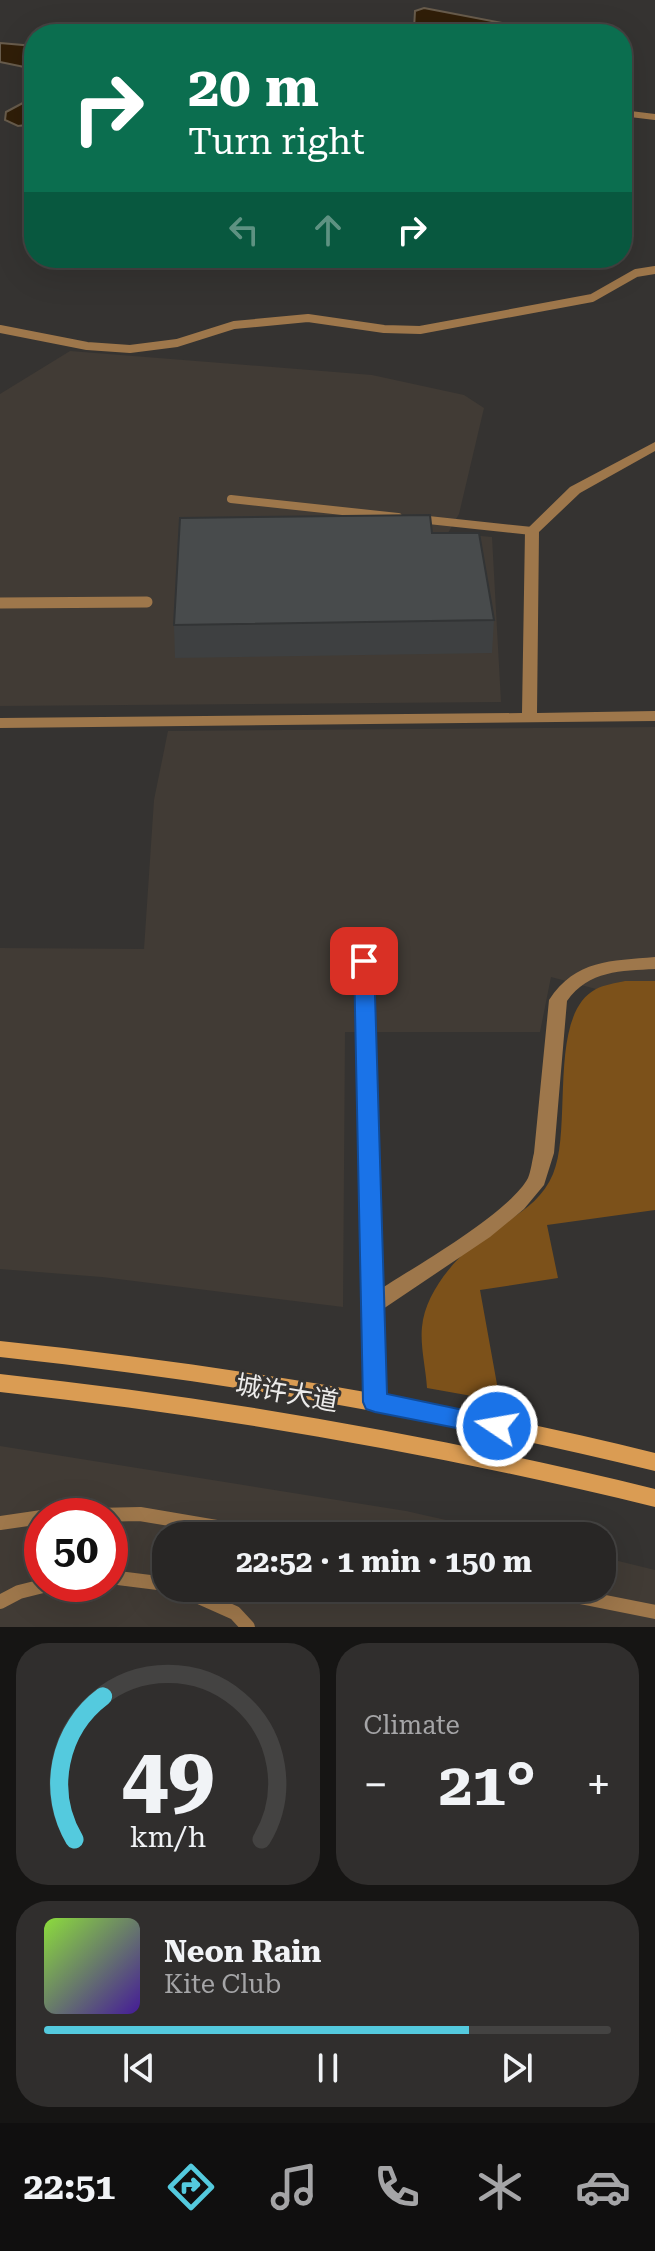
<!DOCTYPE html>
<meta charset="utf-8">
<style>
:root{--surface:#282625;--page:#302e2d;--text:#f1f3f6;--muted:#a5a5a7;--line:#444342;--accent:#54cade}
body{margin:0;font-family:"Roboto Serif","Noto Sans SC",serif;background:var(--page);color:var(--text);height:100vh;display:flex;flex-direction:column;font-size:30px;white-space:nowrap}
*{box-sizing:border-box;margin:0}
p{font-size:26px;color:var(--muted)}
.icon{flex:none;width:44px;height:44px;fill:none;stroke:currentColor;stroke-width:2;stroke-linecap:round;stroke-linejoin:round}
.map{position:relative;height:1627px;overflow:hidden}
.details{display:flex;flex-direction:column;gap:16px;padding:16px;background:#161514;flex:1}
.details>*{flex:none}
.guide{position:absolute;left:24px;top:24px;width:608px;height:244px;border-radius:32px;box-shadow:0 8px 32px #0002,0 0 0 2px var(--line);background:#0b6e4f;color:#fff;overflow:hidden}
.speed{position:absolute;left:24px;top:1498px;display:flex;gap:16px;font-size:40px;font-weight:700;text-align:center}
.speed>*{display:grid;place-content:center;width:104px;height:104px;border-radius:50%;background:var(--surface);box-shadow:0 8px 32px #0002,0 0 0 2px var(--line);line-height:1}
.speed .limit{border:12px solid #d22;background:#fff;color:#111}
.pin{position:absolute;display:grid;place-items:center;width:68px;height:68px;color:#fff;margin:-34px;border-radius:16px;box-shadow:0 4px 12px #0006}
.me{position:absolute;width:88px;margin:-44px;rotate:282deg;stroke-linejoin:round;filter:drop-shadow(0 0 6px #0008)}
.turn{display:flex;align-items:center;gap:28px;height:168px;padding:0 32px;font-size:36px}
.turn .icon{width:104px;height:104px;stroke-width:2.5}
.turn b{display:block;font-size:56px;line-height:68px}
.lanes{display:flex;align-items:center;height:76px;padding:0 32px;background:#0003;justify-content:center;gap:40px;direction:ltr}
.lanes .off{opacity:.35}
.big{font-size:60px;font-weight:700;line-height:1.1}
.details .tile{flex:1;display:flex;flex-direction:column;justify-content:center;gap:12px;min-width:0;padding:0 28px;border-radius:32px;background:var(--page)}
.details .dial{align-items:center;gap:0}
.dial svg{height:208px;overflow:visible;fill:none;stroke:var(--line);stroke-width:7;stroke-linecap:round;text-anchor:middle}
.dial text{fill:var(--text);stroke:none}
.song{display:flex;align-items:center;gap:24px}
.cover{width:96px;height:96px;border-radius:12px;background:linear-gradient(135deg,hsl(90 70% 55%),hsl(260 70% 35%))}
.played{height:8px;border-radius:4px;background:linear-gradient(90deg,var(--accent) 75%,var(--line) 75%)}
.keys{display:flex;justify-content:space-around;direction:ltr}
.heat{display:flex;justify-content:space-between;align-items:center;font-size:44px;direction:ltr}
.details .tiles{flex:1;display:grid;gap:16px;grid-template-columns:1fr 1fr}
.tile:last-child{grid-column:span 2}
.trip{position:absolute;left:152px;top:1522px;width:464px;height:80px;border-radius:32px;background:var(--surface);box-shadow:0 8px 32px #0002,0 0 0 2px var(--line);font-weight:700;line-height:80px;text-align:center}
.tabs{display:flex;height:128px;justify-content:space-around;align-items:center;background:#100f0f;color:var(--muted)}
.tabs .icon{width:56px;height:56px}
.tabs .active{color:var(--accent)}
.tabs b{font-size:36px;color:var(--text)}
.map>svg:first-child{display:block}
.built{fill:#413b35;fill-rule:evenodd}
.forest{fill:#7c511a}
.water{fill:#301e08;stroke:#685c4c;stroke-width:2}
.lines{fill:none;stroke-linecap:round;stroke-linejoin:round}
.lane-far3{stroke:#9e774b;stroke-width:6}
.lane-far2{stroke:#9e774b;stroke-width:8}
.lane-far1{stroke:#9e774b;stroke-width:11}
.lane{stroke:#9e774b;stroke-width:14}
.street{fill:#9e774b;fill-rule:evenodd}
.secondary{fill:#da9c53;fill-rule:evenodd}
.wall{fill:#3e4041}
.building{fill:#484b4c;stroke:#323435;stroke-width:2}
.route{fill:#1a73e8;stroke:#114b97;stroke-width:2}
.labels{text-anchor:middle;stroke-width:6;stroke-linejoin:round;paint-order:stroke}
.near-street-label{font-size:26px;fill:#ecebea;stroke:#353331}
</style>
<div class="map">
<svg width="655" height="1627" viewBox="0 0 655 1627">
<rect width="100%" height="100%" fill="#353331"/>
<path class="built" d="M70,351L372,375L464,395L484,408L459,514L448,533L492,537L501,702L0,706V394Z
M655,727V981H625L596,989L551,977L540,1032H345L343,1307L102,1277L0,1269V948L144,949L154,800L168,731Z
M0,1446L406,1511L517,1536H166V1588H602V1557L655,1570V1627H0ZM42,1516H110V1584H42Z"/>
<path class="forest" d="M625,981H655V1210L547,1225L558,1278L480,1290L500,1401L427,1388C426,1369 420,1346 422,1327C426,1285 468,1244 502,1224C524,1211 543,1198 553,1174C573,1127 547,1015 596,989C604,985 616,983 625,981Z"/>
<path class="water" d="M424,8L513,25L527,34H400L414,29L415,11Z
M0,43L34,46V69L0,62Z
M34,97V124L18,126L5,120L6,112Z"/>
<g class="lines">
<path class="lane-far3" d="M622,113L655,117
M622,145V151"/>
<path class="lane-far2" d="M0,329L87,346L130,349L177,343L234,325L308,318L384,329L420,330L592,298L636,273L655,270
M231,499L398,517
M419,519L532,531"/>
<path class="lane-far1" d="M0,603L147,602"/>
<path class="lane" d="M50,1516L140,1514L270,1536
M0,1523L42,1517
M110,1577L166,1584
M179,1588L235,1613L248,1627
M535,1588L655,1612
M0,1602L19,1592L51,1584"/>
<path class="street" d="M655,442V451L580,493L539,532L537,713L655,711V721L0,728V718L522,713L525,531L570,487Z
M364,955L373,961L382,1288C418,1265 510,1212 528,1178C531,1171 532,1161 534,1153L549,1000C576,959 611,961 655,957V969C621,971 589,970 567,1001L554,1153L544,1185L524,1209L490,1237L383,1309L386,1402L383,1408L375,1411L367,1408L364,1402L355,961Z"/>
<path class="secondary" d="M0,1341C221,1364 439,1400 655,1453V1471C439,1418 221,1381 0,1357Z
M0,1374C221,1398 439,1436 655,1489V1507C439,1454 221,1416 0,1392Z"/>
</g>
<path class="wall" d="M432,533L494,620L492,653L175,658L174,625Z"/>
<path class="building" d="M430,515L432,533H479L494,620L174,625L180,518Z"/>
<path class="route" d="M364,955L374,961L387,1394L506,1419L510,1426L506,1433L497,1436L375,1412L366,1409L363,1402L354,961Z"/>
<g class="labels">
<g class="near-street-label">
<text transform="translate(287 1393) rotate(10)" y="9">城许大道</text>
</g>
</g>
</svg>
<div class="speed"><div class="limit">50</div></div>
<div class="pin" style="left:364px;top:961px;background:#d93025"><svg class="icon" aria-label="arrive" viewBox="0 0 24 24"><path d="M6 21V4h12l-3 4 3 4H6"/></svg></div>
<svg class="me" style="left:497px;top:1426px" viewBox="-20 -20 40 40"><circle r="17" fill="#1a73e8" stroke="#fff" stroke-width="3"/><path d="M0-11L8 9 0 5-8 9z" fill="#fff"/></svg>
<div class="trip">22:52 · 1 min · 150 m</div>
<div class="guide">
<div class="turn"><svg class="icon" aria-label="right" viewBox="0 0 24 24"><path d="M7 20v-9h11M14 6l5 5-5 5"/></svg><div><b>20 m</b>Turn right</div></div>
<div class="lanes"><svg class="icon off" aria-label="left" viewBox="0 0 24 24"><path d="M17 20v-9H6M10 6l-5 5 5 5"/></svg><svg class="icon off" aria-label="ahead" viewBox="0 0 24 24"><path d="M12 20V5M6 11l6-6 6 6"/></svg><svg class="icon" aria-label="right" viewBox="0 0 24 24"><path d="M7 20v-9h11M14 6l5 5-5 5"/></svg></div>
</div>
</div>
<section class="details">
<div class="tiles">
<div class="tile dial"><svg viewBox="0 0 100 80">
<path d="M14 69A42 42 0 1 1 86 69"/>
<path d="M14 69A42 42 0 0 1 25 14" stroke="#54cade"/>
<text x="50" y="56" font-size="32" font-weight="700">49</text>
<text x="50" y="72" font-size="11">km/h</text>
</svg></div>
<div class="tile"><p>Climate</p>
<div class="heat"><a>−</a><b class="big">21°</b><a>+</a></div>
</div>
<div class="tile">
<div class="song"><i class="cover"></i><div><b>Neon Rain</b><p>Kite Club</p></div></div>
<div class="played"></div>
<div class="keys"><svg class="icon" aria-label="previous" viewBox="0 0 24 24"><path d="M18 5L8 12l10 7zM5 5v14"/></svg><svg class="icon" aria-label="pause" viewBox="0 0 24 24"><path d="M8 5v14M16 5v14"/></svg><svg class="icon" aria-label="next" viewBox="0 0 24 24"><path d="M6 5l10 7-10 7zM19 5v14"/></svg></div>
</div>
</div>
</section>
<nav class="tabs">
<b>22:51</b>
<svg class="icon active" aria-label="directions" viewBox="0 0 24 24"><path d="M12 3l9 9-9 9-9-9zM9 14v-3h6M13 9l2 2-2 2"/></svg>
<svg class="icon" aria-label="music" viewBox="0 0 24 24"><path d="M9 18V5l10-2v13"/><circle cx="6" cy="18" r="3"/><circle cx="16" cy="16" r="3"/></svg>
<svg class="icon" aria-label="phone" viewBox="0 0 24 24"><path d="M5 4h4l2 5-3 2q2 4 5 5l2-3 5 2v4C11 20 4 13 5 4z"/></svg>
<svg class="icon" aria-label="climate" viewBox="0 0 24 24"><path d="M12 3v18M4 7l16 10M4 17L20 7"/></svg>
<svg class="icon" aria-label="car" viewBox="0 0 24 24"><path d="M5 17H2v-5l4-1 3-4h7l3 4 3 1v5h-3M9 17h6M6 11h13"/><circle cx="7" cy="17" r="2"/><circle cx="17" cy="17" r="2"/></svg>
</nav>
